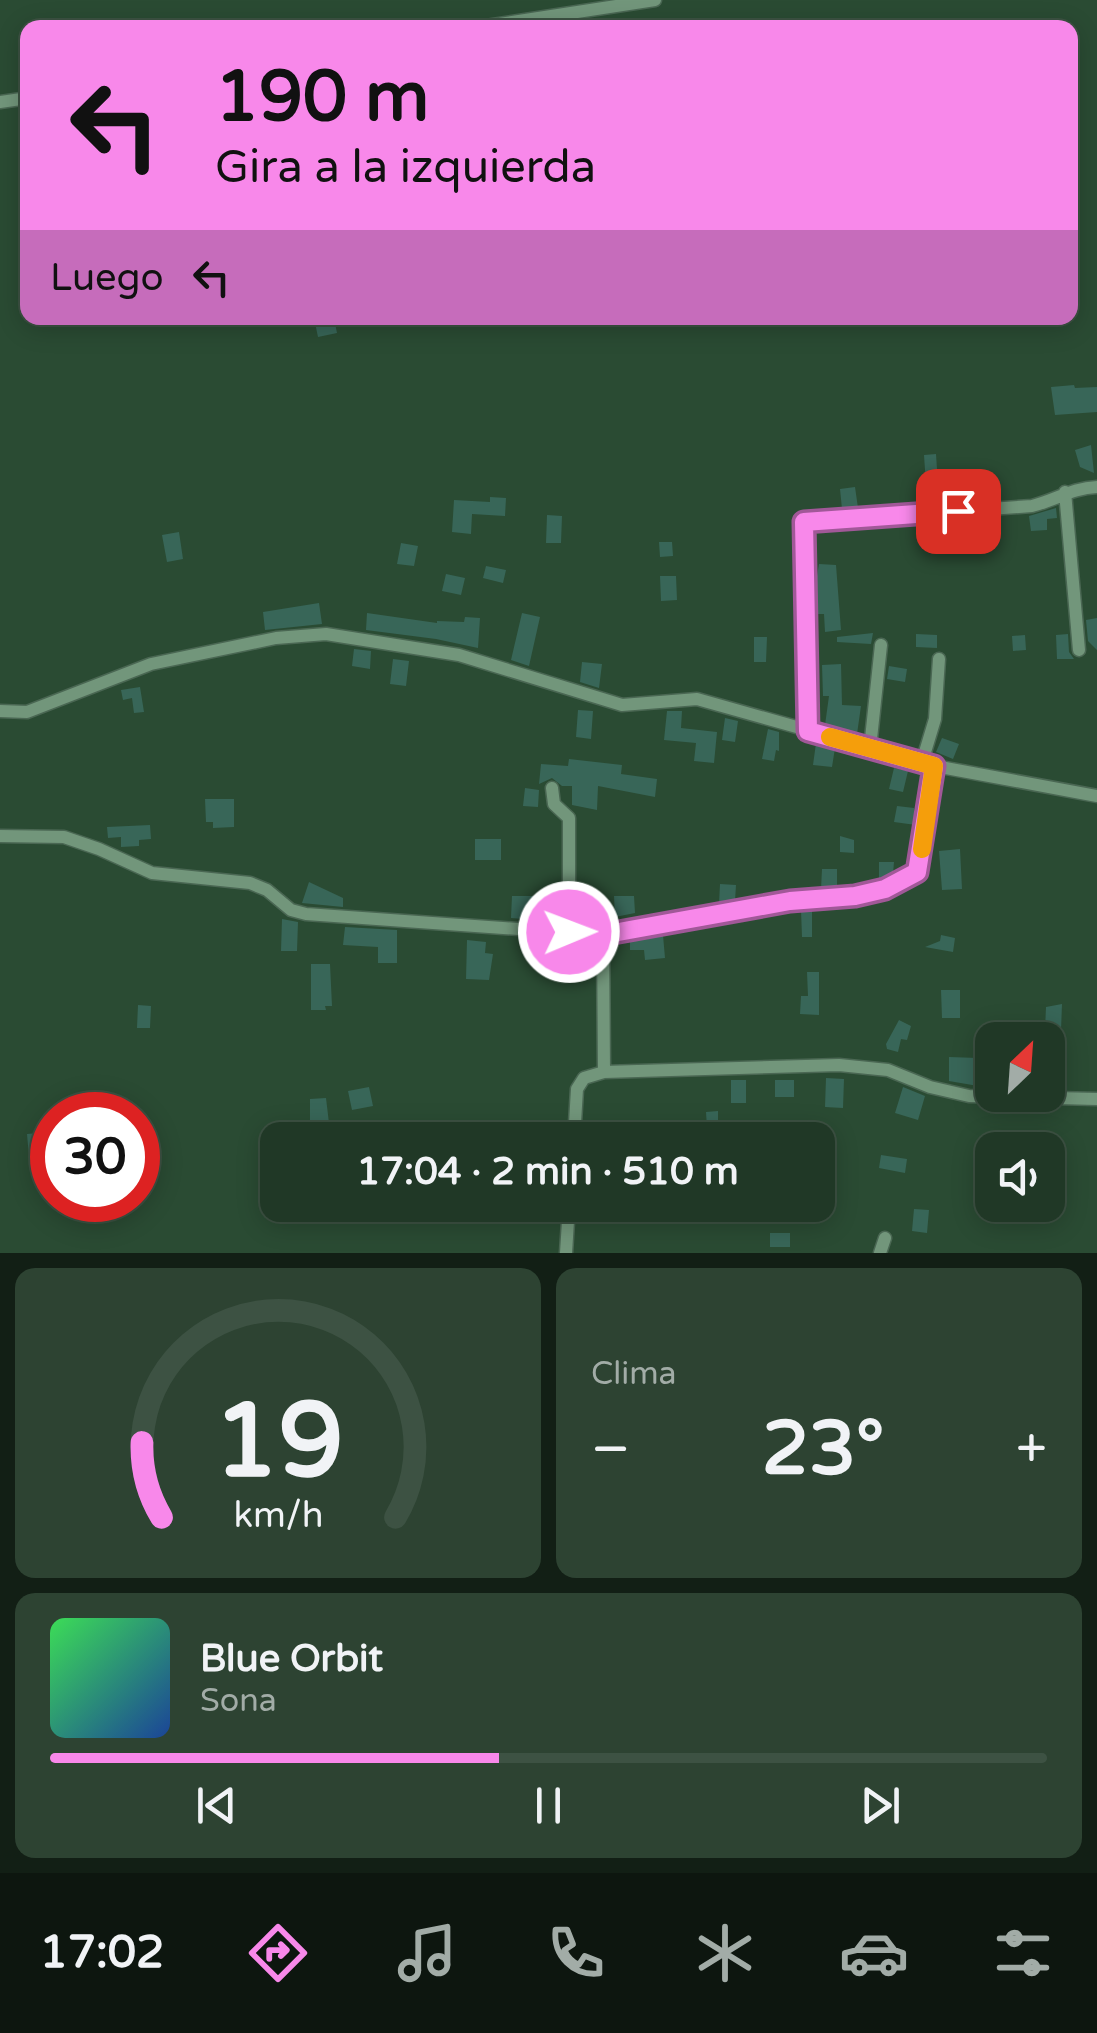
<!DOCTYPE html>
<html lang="es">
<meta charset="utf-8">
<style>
:root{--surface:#203826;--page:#2d4332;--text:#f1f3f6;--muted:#a2aca7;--line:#3d5243;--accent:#f888ea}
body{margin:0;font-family:"Varela Round",sans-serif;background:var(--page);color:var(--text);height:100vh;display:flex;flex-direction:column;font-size:38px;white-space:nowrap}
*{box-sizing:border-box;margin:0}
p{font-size:32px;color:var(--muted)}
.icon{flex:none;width:55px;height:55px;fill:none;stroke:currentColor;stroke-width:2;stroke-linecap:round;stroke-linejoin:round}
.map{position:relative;height:1253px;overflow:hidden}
.panel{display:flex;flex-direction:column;gap:15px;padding:15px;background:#121f15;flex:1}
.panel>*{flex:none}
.guide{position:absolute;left:20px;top:20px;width:1058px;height:305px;border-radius:20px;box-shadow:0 5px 25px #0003,0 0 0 2px var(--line);background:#f888ea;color:#111;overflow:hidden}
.needle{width:65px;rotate:25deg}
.fabs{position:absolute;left:975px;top:1022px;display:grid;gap:20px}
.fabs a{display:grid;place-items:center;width:90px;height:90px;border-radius:20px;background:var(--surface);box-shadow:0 5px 25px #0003,0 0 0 2px var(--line);font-size:50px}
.speed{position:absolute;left:30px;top:1092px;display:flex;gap:20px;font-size:50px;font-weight:700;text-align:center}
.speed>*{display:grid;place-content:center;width:130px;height:130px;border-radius:50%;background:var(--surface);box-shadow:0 5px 25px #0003,0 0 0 2px var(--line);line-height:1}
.speed .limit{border:15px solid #d22;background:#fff;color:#111}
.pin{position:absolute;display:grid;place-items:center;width:85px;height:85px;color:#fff;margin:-42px;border-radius:20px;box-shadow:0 5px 15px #0006}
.me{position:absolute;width:110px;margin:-55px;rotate:89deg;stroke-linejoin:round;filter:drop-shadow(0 0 8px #0008)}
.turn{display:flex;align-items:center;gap:35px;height:210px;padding:0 30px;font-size:45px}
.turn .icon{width:130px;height:130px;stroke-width:2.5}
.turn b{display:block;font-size:70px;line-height:85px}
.then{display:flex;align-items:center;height:95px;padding:0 30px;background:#0003;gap:20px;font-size:38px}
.big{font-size:75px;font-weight:700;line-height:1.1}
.panel .tile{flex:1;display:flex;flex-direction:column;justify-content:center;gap:15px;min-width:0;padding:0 35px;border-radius:20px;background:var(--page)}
.panel .dial{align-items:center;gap:0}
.dial svg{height:260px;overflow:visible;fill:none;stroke:var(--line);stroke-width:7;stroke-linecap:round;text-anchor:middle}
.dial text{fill:var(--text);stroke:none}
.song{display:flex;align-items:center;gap:30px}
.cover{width:120px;height:120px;border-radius:15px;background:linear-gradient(135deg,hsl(130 70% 55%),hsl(220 70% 35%))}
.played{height:10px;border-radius:5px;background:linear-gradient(90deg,var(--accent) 45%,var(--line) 45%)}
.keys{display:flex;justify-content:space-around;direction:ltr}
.heat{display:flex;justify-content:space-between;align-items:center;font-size:55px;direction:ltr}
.panel .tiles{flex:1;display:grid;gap:15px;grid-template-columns:1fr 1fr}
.tile:last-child{grid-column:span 2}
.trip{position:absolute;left:260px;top:1122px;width:575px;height:100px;border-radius:20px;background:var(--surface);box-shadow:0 5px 25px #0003,0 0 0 2px var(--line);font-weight:700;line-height:100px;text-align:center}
.tabs{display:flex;height:160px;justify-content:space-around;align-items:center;background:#0d160f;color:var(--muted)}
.tabs .icon{width:70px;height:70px}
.tabs .current{color:var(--accent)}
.tabs b{font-size:45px;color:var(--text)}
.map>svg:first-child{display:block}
.building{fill:#386658}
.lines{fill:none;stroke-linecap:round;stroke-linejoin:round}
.minor-casing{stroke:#4a6753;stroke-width:15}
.minor{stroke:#72967b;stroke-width:12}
.route-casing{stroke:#a15898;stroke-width:25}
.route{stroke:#f888ea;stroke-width:18}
.slow{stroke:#f59e0b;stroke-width:18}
</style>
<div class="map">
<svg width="1097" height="1253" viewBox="0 0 1097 1253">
<rect width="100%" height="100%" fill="#2a4b33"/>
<path class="building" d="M314,318H334L337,333L318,337Z
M1074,385L1075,388L1097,387V412L1055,415L1051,387Z
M1091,445L1094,473L1080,467L1075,450Z
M936,454L938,484L926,485L924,455Z
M855,487L858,508L842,509L840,489Z
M490,497L506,498L505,516L472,514L471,534L452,532L454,500L490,502Z
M1056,508L1057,518L1047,519V530L1031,531L1029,516Z
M547,515L562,516L561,543H546Z
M179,532L183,559L167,562L162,535Z
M659,542H672L673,556L660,557Z
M401,543L418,546L414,566L397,564Z
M819,564L836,565L841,630L825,632L824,614H818L816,582Z
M486,566L506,570L503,583L483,578Z
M446,574L465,578L461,595L442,591Z
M660,576H676L677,600L661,601Z
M319,603L322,624L265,630L263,612Z
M367,613L437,623V621L464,622L465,617L480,618L478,648L436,639L366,630Z
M522,613L540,617L529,666L511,660Z
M1097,618V650L1088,641L1086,620Z
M873,633L871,644L837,642V637Z
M916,634L937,635V648L916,647Z
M1068,634L1069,652L1074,659H1057L1056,635Z
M1025,635L1026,650L1013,651L1012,636Z
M754,637H767L766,662H754Z
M354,649L371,651L370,669L352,666Z
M393,659L409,661L406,686L390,684Z
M582,662L602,664L599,688L580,682Z
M841,664L842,705L861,706L857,734L825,725L829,696H823L822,665Z
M889,666L907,669L905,682L887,679Z
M140,687L144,712L134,713L132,698L123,700L121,690Z
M578,710L593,711L591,739L576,737Z
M667,711H682L681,728L717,732L714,763L694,761L696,743L664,740Z
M725,718L738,721L735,742L722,740Z
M768,729L779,732V751L776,750L774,761L762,759Z
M942,738L959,744L953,759L936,752Z
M816,743L835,748L832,767L813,765Z
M569,759L622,765L621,774L657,779L655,797L598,786L597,810L572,805V786H562L552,778L539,784L541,764L568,766Z
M894,768L908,771L903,792L889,789Z
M525,788L539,790L538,807L523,806Z
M205,799H234V827L213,828V822H206Z
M897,806L914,808L916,825L894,822Z
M150,825L151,839L139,840V846L121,847V837L108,838L107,827Z
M840,836L854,840V853L840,852Z
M475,839H501V860H475Z
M960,849L962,889L942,890L939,851Z
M879,862H894L893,874L879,880Z
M822,869H837V888L821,889Z
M309,882L343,898V907L302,903Z
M720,884L736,885L735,901L719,904Z
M512,896H559V922L511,918Z
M614,896H634L635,913L615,917Z
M801,910H812V937H802Z
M282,919L298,922L297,951H281Z
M345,927L397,930V963H378V947L343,945Z
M663,935L665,958L645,960L644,950H630V940Z
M941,935L955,938L953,952L925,947L940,941Z
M467,940L486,942L485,953L493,954L489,980L466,979Z
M554,947L568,948L564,975H546L547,962H554Z
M311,964H330L332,1006H325L326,1010H311Z
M807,972H819V1015L800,1014L801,996H808Z
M941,990H960V1018H942Z
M1062,1004L1061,1031L1045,1030L1046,1007Z
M138,1005L151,1006L150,1028H137Z
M899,1020L911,1026L907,1040L901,1039L898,1052L887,1049L886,1044Z
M949,1057L978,1058V1086L949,1081Z
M826,1078L844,1079L843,1108L825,1107Z
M731,1080H746V1103H731Z
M775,1080H794V1097H775Z
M369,1087L373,1106L352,1110L348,1091Z
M903,1087L925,1096L918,1120L895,1113Z
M326,1098L329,1123H310V1099Z
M718,1111V1128H707L706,1112Z
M50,1132L52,1149L39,1150L40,1156L29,1157L27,1134Z
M881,1155L907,1159L905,1173L879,1168Z
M914,1209L929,1210L927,1233L912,1231Z
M770,1233H790V1247H770Z"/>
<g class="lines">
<g class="minor-casing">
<path id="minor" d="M473,28L655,0
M0,102L28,98
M1065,492L1079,650
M0,711L27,712L151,664L276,638L326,634L459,655L622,705L697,699L935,766L1097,796
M809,731L804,522L1032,506C1056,500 1072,488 1097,487
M870,748L881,645
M922,762L935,719L939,659
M552,788L554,804L569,818V933
M0,836L64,837L99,849L152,873L250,883L267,890L291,910L306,914L603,935L791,901L855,897L885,889L917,873L920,866L935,766
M603,935L604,1072
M574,1140L577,1089L584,1078L604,1072L839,1065L888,1070L930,1087L969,1096L1097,1099
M566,1253L569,1205
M880,1253L885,1238"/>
</g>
<use href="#minor" class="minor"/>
</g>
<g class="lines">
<g class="route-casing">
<path id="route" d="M569,932L602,935L790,901L855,896L885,889L917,872L934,766L808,731L804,522L958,511"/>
</g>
<use href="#route" class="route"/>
<path class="slow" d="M830,737L934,766L922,849"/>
</g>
</svg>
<div class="fabs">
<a><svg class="needle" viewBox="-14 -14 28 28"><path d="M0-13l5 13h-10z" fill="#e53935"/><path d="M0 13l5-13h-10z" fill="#a2aca7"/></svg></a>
<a><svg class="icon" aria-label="sound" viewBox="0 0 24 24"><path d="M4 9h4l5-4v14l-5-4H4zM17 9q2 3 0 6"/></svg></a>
</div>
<div class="speed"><div class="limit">30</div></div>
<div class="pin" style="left:958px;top:511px;background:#d93025"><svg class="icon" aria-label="arrive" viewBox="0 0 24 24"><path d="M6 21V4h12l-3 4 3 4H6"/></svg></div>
<svg class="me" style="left:569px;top:932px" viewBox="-20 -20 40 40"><circle r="17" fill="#f888ea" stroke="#fff" stroke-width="3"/><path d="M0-11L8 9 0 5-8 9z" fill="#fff"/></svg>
<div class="trip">17:04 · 2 min · 510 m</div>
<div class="guide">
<div class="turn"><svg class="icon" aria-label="left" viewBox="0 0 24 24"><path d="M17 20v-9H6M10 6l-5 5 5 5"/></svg><div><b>190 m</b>Gira a la izquierda</div></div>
<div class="then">Luego<svg class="icon" aria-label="left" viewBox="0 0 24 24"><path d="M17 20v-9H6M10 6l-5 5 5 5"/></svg></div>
</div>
</div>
<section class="panel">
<div class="tiles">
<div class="tile dial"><svg viewBox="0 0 100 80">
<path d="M14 69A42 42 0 1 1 86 69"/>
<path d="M14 69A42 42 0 0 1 8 46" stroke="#f888ea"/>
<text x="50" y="56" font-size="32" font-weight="700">19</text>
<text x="50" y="72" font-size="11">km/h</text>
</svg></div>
<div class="tile"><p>Clima</p>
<div class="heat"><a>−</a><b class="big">23°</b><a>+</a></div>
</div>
<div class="tile">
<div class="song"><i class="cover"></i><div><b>Blue Orbit</b><p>Sona</p></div></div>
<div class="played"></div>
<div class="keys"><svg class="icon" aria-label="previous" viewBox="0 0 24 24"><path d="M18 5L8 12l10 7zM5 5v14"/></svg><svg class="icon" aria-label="pause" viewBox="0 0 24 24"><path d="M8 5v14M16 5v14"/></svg><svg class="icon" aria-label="next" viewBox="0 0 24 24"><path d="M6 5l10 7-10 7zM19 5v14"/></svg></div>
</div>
</div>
</section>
<nav class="tabs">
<b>17:02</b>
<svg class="icon current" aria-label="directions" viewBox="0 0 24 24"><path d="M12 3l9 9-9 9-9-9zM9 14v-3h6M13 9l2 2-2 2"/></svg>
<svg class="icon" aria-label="music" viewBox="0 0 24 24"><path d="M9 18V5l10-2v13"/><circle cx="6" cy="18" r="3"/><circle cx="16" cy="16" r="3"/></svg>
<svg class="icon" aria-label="phone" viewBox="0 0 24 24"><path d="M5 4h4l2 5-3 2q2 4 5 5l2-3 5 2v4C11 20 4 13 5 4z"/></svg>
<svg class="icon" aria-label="climate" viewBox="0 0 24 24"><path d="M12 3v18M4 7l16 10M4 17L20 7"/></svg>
<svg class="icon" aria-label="car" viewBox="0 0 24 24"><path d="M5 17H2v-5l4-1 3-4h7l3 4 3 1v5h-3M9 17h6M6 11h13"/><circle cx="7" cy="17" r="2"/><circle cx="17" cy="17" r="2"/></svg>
<svg class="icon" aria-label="filters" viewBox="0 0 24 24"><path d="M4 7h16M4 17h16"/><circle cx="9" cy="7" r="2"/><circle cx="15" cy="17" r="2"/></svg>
</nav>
